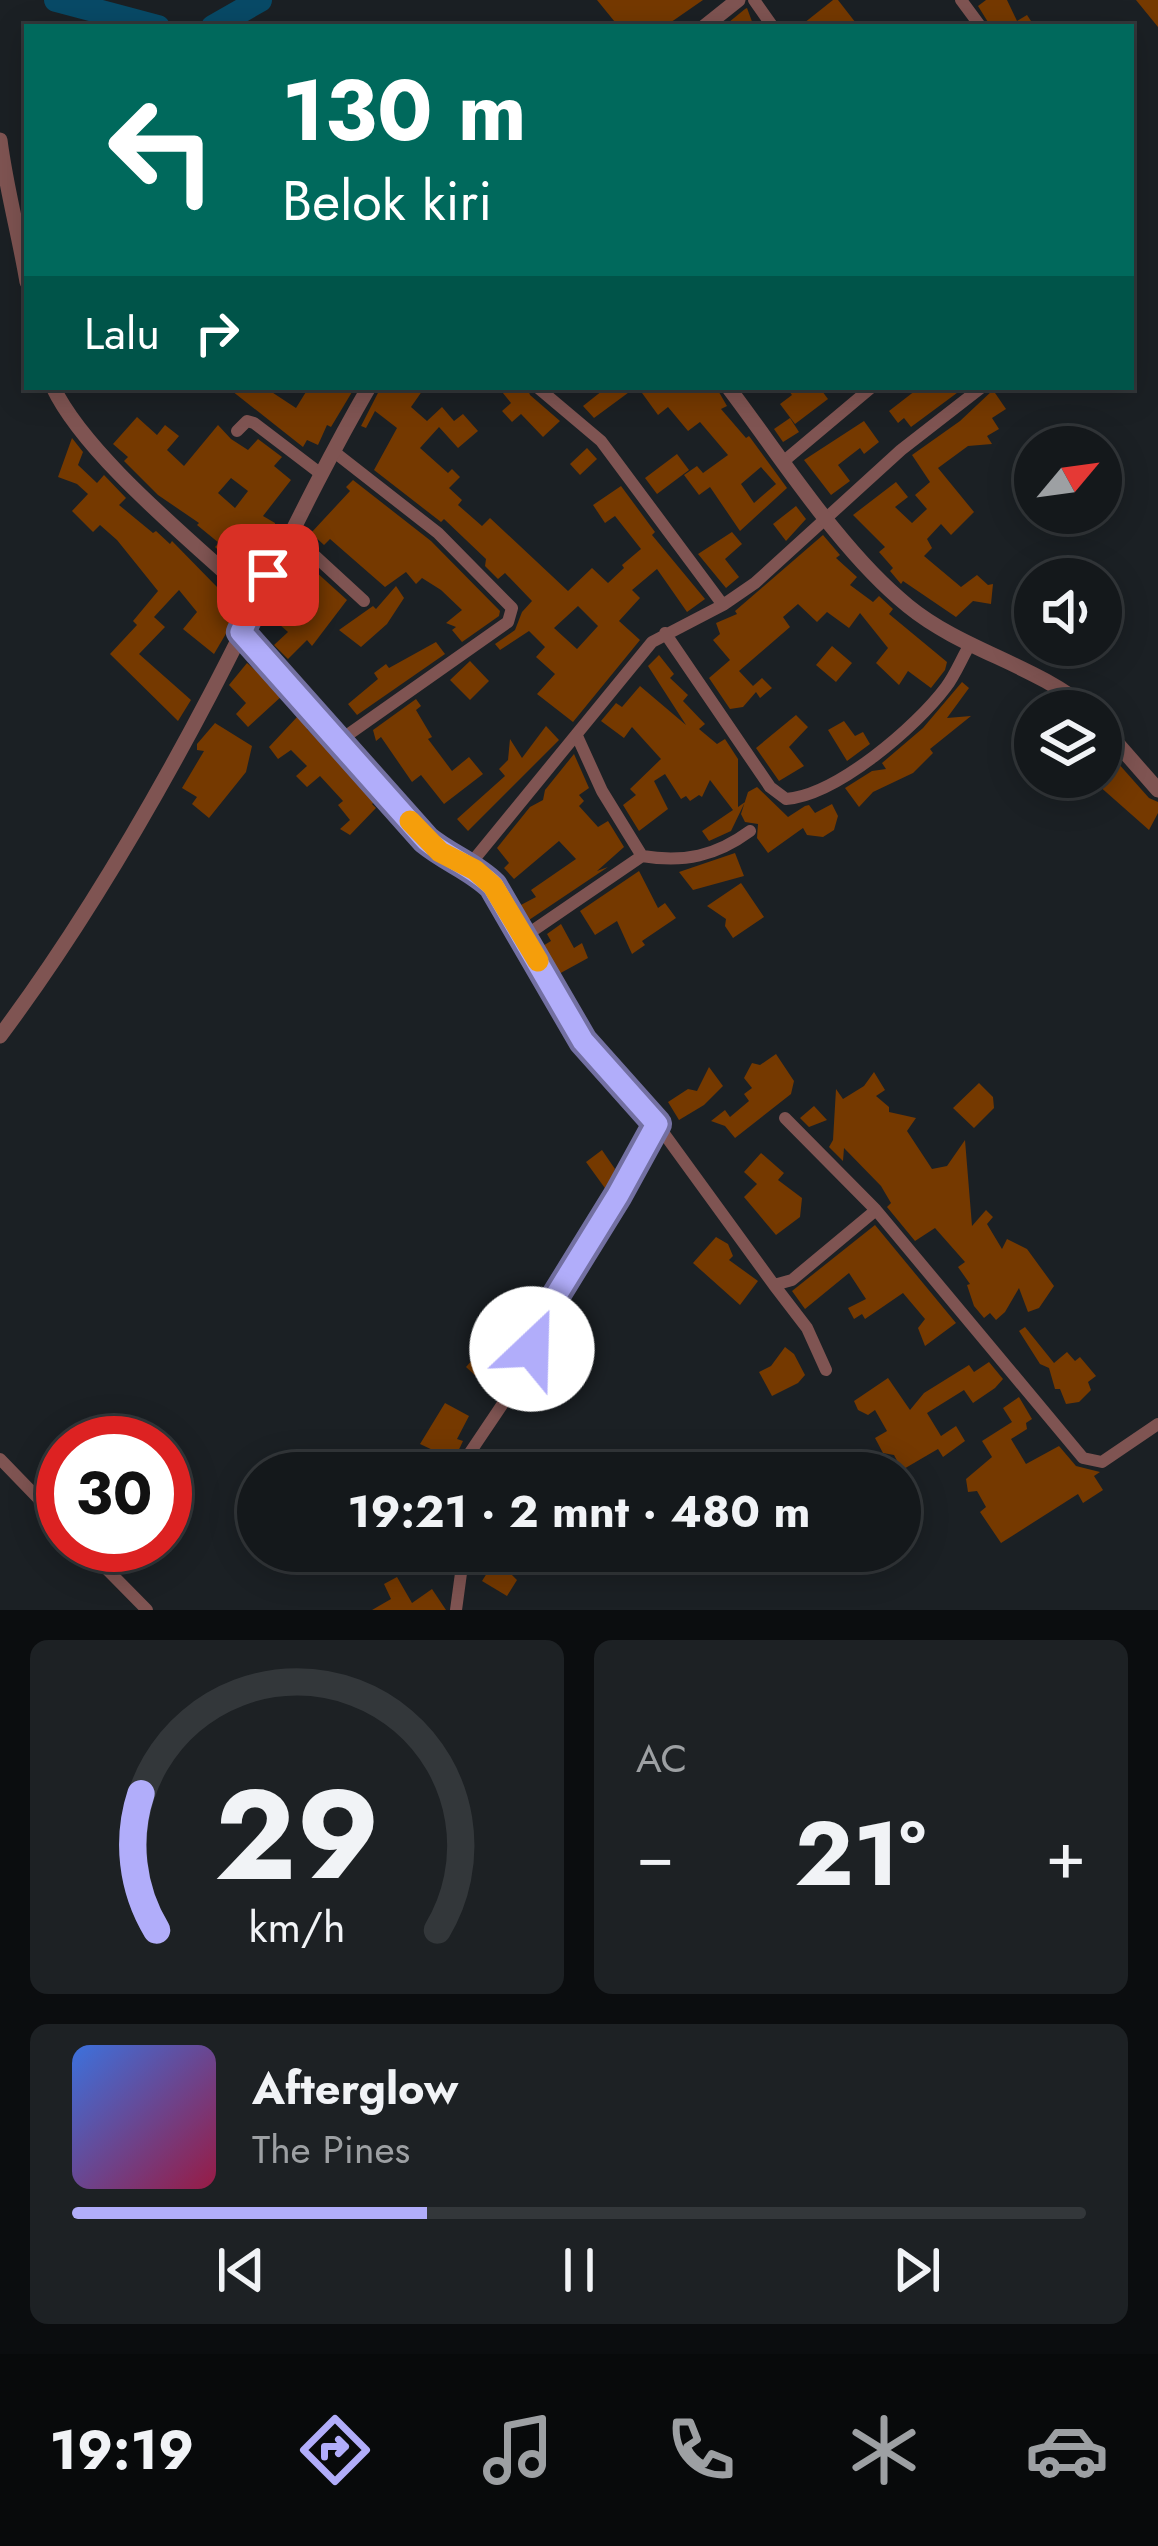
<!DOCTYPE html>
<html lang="id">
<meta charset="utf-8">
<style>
:root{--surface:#14181b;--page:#1d2124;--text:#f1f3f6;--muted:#9da0a3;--line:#33373a;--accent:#b1adfa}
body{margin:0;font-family:Jost,sans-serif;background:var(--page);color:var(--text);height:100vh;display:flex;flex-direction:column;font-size:45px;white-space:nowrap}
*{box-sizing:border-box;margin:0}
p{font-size:39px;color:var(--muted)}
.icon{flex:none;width:66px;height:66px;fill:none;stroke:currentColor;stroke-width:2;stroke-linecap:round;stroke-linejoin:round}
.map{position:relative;height:1610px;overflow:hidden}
.sheet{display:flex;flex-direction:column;gap:30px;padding:30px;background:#0b0d0f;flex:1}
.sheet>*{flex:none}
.banner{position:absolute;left:24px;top:24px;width:1110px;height:366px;border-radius:0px;box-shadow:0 6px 30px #0003,0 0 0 3px var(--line);background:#00695c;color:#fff;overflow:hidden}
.needle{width:78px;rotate:61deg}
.controls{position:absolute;left:1014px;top:426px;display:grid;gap:24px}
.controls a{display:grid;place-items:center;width:108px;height:108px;border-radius:50%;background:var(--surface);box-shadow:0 6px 30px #0003,0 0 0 3px var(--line);font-size:60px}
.speed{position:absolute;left:36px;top:1416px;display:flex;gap:24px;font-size:60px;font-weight:700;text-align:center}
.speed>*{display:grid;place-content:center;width:156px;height:156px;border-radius:50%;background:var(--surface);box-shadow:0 6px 30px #0003,0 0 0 3px var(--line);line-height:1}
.speed .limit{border:18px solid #d22;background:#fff;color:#111}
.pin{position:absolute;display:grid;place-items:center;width:102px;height:102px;color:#fff;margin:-51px;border-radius:24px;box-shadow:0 6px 18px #0006}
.me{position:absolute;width:132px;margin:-66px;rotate:24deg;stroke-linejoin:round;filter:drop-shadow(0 0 9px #0008)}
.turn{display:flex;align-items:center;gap:42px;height:252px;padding:0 60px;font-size:54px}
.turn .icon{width:156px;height:156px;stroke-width:2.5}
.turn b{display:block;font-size:84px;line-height:102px}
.then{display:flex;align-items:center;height:114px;padding:0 60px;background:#0003;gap:24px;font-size:45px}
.big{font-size:90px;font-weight:700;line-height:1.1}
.sheet .widget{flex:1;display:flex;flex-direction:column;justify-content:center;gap:18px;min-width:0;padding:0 42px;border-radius:18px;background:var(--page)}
.sheet .dial{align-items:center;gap:0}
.dial svg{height:312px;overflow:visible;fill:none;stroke:var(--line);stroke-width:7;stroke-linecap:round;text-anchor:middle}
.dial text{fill:var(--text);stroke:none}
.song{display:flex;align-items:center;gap:36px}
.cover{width:144px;height:144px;border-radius:18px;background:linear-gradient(135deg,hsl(220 70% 55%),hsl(340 70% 35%))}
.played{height:12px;border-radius:6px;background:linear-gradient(90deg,var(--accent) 35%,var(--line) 35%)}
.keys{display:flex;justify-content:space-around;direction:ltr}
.heat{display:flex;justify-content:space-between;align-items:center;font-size:66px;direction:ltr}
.sheet .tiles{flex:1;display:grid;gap:30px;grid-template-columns:1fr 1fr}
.widget:last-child{grid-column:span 2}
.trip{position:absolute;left:237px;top:1452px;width:684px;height:120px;border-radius:60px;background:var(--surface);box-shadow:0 6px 30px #0003,0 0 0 3px var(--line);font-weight:700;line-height:120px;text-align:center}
.menu{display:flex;height:192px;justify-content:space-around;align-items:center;background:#080a0b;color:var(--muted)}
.menu .icon{width:84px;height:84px}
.menu .on{color:var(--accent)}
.menu b{font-size:54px;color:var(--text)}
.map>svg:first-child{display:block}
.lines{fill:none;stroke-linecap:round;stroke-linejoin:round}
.river{stroke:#084a67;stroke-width:24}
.building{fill:#753900;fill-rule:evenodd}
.minor{stroke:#7f5452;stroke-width:12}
.tertiary{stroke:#7f5452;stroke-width:15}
.route-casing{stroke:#7370a2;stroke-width:30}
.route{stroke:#b1adfa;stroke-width:21}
.slow{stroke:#f59e0b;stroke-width:21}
</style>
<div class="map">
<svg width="1158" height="1610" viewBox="0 0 1158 1610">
<rect width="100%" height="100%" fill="#1b2024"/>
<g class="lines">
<path class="river" d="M56,0L158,27
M213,27L260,0"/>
</g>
<path class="building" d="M597,0H703L664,27H619Z
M833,0H838L859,27H799Z
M986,0H1007L1017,21L1027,15L1035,27H991L978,6Z
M1136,0H1158V27Z
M747,8L754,27H723L745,9Z
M227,387H264L296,408L309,387H355L331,427L327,425L318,445L307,440L303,447Z
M381,387H425L411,407L427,421L442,407L454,421L463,414L478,431L458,448L439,427L420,448L448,473L452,469L460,477L449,488L462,500L458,505L482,526L490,518L568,591L592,568L608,583L624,568L622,565L641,549L615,516L605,523L593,505L621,486L655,532L652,535L705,599L687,612L657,569L632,590L640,598L619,621L640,640L573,722L537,694L555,674L536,657L545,647L529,631L500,650L495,644L515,630L522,612L532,601L505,573L498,579L485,566L486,559L444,519L441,522L374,470L397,428L375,411L366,428L361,426ZM578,606L598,626L577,649L554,628Z
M498,387H527L530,395L560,421L543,437L521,414L512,422L502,411L511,403Z
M607,387H636L594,418L583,406Z
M651,387H716L727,406L721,409L746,438L749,436L787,488L740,531L710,487L699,495L684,475L697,466L703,473L728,455L700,422L688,431L668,407L658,415L642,393ZM761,467L776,484L754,503L741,484Z
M786,387H819L828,399L795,424L780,404L792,395Z
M920,387H965L911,427L904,418L898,423L889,411Z
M993,390L1006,409L992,418L999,429L987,436L992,444L968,446L938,468L974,512L951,535L941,524L927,539L932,548L924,556L961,587L977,575L988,585L993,584L991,604L973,601L956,617L903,581L901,584L890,571L893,568L879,552L885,547L853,515L896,482L908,497L895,507L912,523L927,509L915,495L930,482L912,455L960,421Z
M137,417L157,435L165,425L179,436L167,450L184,466L218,425L231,439L248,450L258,439L282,457L274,466L291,480L263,516L275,523V537L271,548L262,547L247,563L256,577L247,576L215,547L219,543L197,525L199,523L158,495L124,461L128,457L113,444ZM231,478L248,491L235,508L218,493Z
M790,418L799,432L783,442L774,429Z
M864,421L879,442L864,454L860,448L838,465L850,481L831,495L804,460Z
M72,438L83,452L78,465L97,483L104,475L126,498L119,505L153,533L156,531L170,544L172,541L218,588L221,585L236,599L241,608L214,654L183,629L197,612L179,590L154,617L165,627L139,654L191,700L178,721L110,654L137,625L133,621L158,591L117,540L100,525L93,532L72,511L88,494L77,484L58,477Z
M587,448L597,459L580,475L570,464Z
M677,454L689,470L657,494L645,478Z
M353,480L431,541L500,611L499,616L462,642L452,630L456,627L446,623L462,610L441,590L422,578L416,584L406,572L385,587L330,539L324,545L311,533L350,491L346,487Z
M796,506L806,519L786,541L773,524Z
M732,532L742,544L725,559L739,577L726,588L698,554Z
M823,535L840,555L836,558L857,577L850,585L873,602L879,596L893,609L889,614L947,662L945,670L931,688L908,671L899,685L876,663L888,648L860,613L849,628L827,612L817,622L798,604L783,617L790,627L739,671L753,686L762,678L772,688L760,698L756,692L743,707L730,709L709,678L730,660L713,640L720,634L716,623L737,614L735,611Z
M315,571L347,600L312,646L307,640L288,659L274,645L288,632L279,624L301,601L295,596Z
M396,586L404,598L387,624L361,647L339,630L373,606L376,609Z
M436,642L445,654L357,715L348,704L378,679L374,673L386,664L389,668Z
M832,646L852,663L836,682L816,665Z
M659,655L674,674L670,678L688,695L683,701L705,724L699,729L717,744L725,739L738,759V807L745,802L731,831L709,841L702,831L733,810L710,780L702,797L699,795L690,801L686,796L681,799L665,774L654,781L668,809L639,831L623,805L636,795L630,789L661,759L632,727L624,738L601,721L616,703L622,707L640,686L686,725L648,666Z
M470,661L489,681L470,700L450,680Z
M247,663L283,695L248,727L236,714L246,703L229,685Z
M962,682L969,688L947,718L971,716L930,749L933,753L913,773L873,792L859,807L845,788L872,771L886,769L882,763L923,728Z
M416,699L421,706L416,710L432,737L428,739L452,771L469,757L483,774L444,804L421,775L412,782L381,737L376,741L373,730Z
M296,710L311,726L307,729L377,800L372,804L376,808L350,835L340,829L350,820L338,805L343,801L320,776L307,787L296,776L307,766L291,750L278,759L269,747L298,716Z
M796,715L808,727L789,747L804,766L779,781L756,748Z
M844,721L855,736L863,732L870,744L847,761L828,730Z
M215,723L252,746L246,772L209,818L192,804L197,797L182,788L204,751L197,750V744Z
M546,726L559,740L468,831L457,819L505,776L499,769L508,760L510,739L522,758Z
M1109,753L1149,798L1158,802V813L1149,830L1089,777H1101V763Z
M574,754L589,788L579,795L584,801L579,806L598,827L608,821L624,847L597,871L608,867L526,922L517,907L536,897L531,890L576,859L559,841L514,879L504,868L509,863L497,848L530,807L543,800L545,790Z
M1051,777H1087L1074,797Z
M757,787L788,817L805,806L809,805L815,813L832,804L838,816L834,830L823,837L807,835L803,828L768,853L757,838L758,824L745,822L741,814L748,792Z
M735,853L744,876L693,890L679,872Z
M639,871L658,908L665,903L676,918L642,941L645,945L632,954L617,921L595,935L580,911Z
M741,883L764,917L733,938L725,926L726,919L707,906Z
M561,924L574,948L582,943L588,958L557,975L541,947L551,941L547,934Z
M776,1054L794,1081L791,1094L735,1138L725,1126L711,1121L725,1110L730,1117L749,1101L744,1094L752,1088L744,1078L752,1063L760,1065Z
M709,1067L723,1086L704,1105L679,1120L668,1102L688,1089L697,1091Z
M874,1072L885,1090L876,1096L889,1107V1112L916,1118L907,1131L932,1169L947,1166L965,1140L972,1226L986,1210L993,1217L987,1224L1002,1249L1007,1239L1027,1249L1054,1286L1039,1308L1028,1312L1019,1288L1005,1312L996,1320L990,1313L984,1318L974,1306L967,1285L970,1284L958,1267L965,1262L935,1228L915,1241L887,1207L891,1203L881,1186L844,1148L843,1161L829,1147L833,1140L836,1089L843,1099L864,1086Z
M979,1083L993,1097L994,1108L974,1128L953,1108Z
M814,1106L827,1120L809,1127L800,1118Z
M602,1150L615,1169L607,1191L586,1162Z
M761,1153L784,1173L778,1180L802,1198L800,1217L776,1235L744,1197L757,1184L744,1172Z
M875,1225L956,1323L925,1346L918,1328L925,1319L903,1293L865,1319L862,1314L854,1319L848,1308L866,1299L849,1273L805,1309L792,1291Z
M716,1237L728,1244L733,1256L729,1260L758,1281L740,1305L693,1263Z
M494,1316L509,1328L502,1337L519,1350L490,1389L466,1367L481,1350L471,1342Z
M1025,1327L1054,1363L1067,1352L1075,1361L1080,1357L1096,1376L1088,1382L1091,1390L1079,1402L1066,1404L1060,1389H1055L1049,1368L1040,1364L1019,1331Z
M785,1347L794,1354L805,1375L798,1383L772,1396L759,1372L771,1366Z
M989,1362L1003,1379L995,1388L973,1403L964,1390L927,1413L941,1436L956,1426L965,1441L943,1457L938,1449L902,1470L894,1455L883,1453L875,1438L887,1431L875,1410L868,1415L858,1410L854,1401L888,1378L910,1410L924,1393L969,1365L974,1372Z
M1019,1397L1032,1419L1026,1423L1027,1429L1011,1439L1026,1464L1059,1446L1076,1466L1100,1472L1094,1476L1103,1490L1083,1503L1078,1494L1001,1543L980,1512L986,1507L977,1491L968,1492L966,1479L992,1457L982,1441L1012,1422L1003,1408Z
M445,1403L469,1416L457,1439L463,1441L454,1460L420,1444Z
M496,1559L517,1580L507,1596L482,1581Z
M397,1577L412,1603L432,1589L446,1610H372L391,1599L384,1584Z"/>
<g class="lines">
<path class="minor" d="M754,0L773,27
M961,0L981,27
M237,431L247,421L254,423L321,474
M333,451L438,533L512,608L508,622L339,741
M784,461L872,387
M290,533L364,601
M723,605L755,583L901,450L982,387
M241,632L426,840C448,858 474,867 493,886L583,1041L657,1124L618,1195L547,1310L516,1384L467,1457L463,1473
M665,633L770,787L786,799C837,795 916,727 946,687C955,675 961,660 969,646
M642,856C684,863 716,856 750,831
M467,868L652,642L723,605L601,441L537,387
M525,936L642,856L602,791L577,736
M785,1118L876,1210
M657,1124L774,1285L792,1280L876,1210L1083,1458L1102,1462L1158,1424
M774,1285L807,1328L826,1370
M0,1459L63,1524
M83,1545L147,1610
M456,1610L464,1551"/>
<path class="tertiary" d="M704,27L738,0
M0,140C6,188 19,234 27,282
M53,387C86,457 197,545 255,600
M728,387C781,457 841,552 908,606C963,651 1037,665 1090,711
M1101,725L1158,790
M0,1036C80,929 148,813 210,695C264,592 311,487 369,387"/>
</g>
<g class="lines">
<g class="route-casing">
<path id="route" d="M268,575L241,632L426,840C448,858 474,867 493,886L583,1041L657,1124L618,1195L547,1310L532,1349"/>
</g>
<use href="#route" class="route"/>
<path class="slow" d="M410,821L440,852L475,870L493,886L538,961"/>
</g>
</svg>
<div class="controls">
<a><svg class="needle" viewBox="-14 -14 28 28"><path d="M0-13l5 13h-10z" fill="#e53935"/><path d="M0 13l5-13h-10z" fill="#9da0a3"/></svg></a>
<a><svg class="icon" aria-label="sound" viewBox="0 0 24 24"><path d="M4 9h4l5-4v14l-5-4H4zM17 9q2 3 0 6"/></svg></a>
<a><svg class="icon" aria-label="layers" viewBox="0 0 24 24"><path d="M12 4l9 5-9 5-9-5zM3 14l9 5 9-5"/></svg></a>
</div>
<div class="speed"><div class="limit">30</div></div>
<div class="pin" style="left:268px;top:575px;background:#d93025"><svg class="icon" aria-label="arrive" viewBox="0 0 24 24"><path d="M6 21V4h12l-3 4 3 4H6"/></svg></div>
<svg class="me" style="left:532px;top:1349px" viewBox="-20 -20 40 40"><circle r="19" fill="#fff"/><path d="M0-13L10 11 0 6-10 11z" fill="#b1adfa"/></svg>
<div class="trip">19:21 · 2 mnt · 480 m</div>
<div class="banner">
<div class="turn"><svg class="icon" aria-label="left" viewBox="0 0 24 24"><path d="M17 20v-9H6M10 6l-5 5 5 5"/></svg><div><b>130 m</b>Belok kiri</div></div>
<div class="then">Lalu<svg class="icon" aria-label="right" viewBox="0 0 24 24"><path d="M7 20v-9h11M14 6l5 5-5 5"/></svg></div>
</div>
</div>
<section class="sheet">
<div class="tiles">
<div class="widget dial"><svg viewBox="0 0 100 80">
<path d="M14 69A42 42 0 1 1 86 69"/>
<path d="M14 69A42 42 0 0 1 10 34" stroke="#b1adfa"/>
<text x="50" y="56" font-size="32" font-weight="700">29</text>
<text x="50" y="72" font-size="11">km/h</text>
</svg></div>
<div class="widget"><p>AC</p>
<div class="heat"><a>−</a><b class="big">21°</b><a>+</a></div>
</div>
<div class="widget">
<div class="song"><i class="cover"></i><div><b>Afterglow</b><p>The Pines</p></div></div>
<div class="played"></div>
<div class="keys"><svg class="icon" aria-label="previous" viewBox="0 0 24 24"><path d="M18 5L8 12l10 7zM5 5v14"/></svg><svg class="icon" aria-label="pause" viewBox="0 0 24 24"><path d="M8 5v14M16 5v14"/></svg><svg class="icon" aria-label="next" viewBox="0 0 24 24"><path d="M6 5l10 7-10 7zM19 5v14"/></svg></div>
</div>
</div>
</section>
<nav class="menu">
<b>19:19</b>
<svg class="icon on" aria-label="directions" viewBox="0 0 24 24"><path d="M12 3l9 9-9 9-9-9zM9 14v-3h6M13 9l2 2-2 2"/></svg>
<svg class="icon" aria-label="music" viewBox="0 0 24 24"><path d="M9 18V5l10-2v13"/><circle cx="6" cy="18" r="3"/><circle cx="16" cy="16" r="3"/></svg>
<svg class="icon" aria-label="phone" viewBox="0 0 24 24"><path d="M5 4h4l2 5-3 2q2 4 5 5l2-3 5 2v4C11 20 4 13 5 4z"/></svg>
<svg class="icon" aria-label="climate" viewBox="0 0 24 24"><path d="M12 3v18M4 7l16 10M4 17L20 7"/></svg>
<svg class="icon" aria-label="car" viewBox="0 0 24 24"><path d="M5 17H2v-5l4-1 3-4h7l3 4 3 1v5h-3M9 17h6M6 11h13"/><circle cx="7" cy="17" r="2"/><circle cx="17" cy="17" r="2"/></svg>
</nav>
